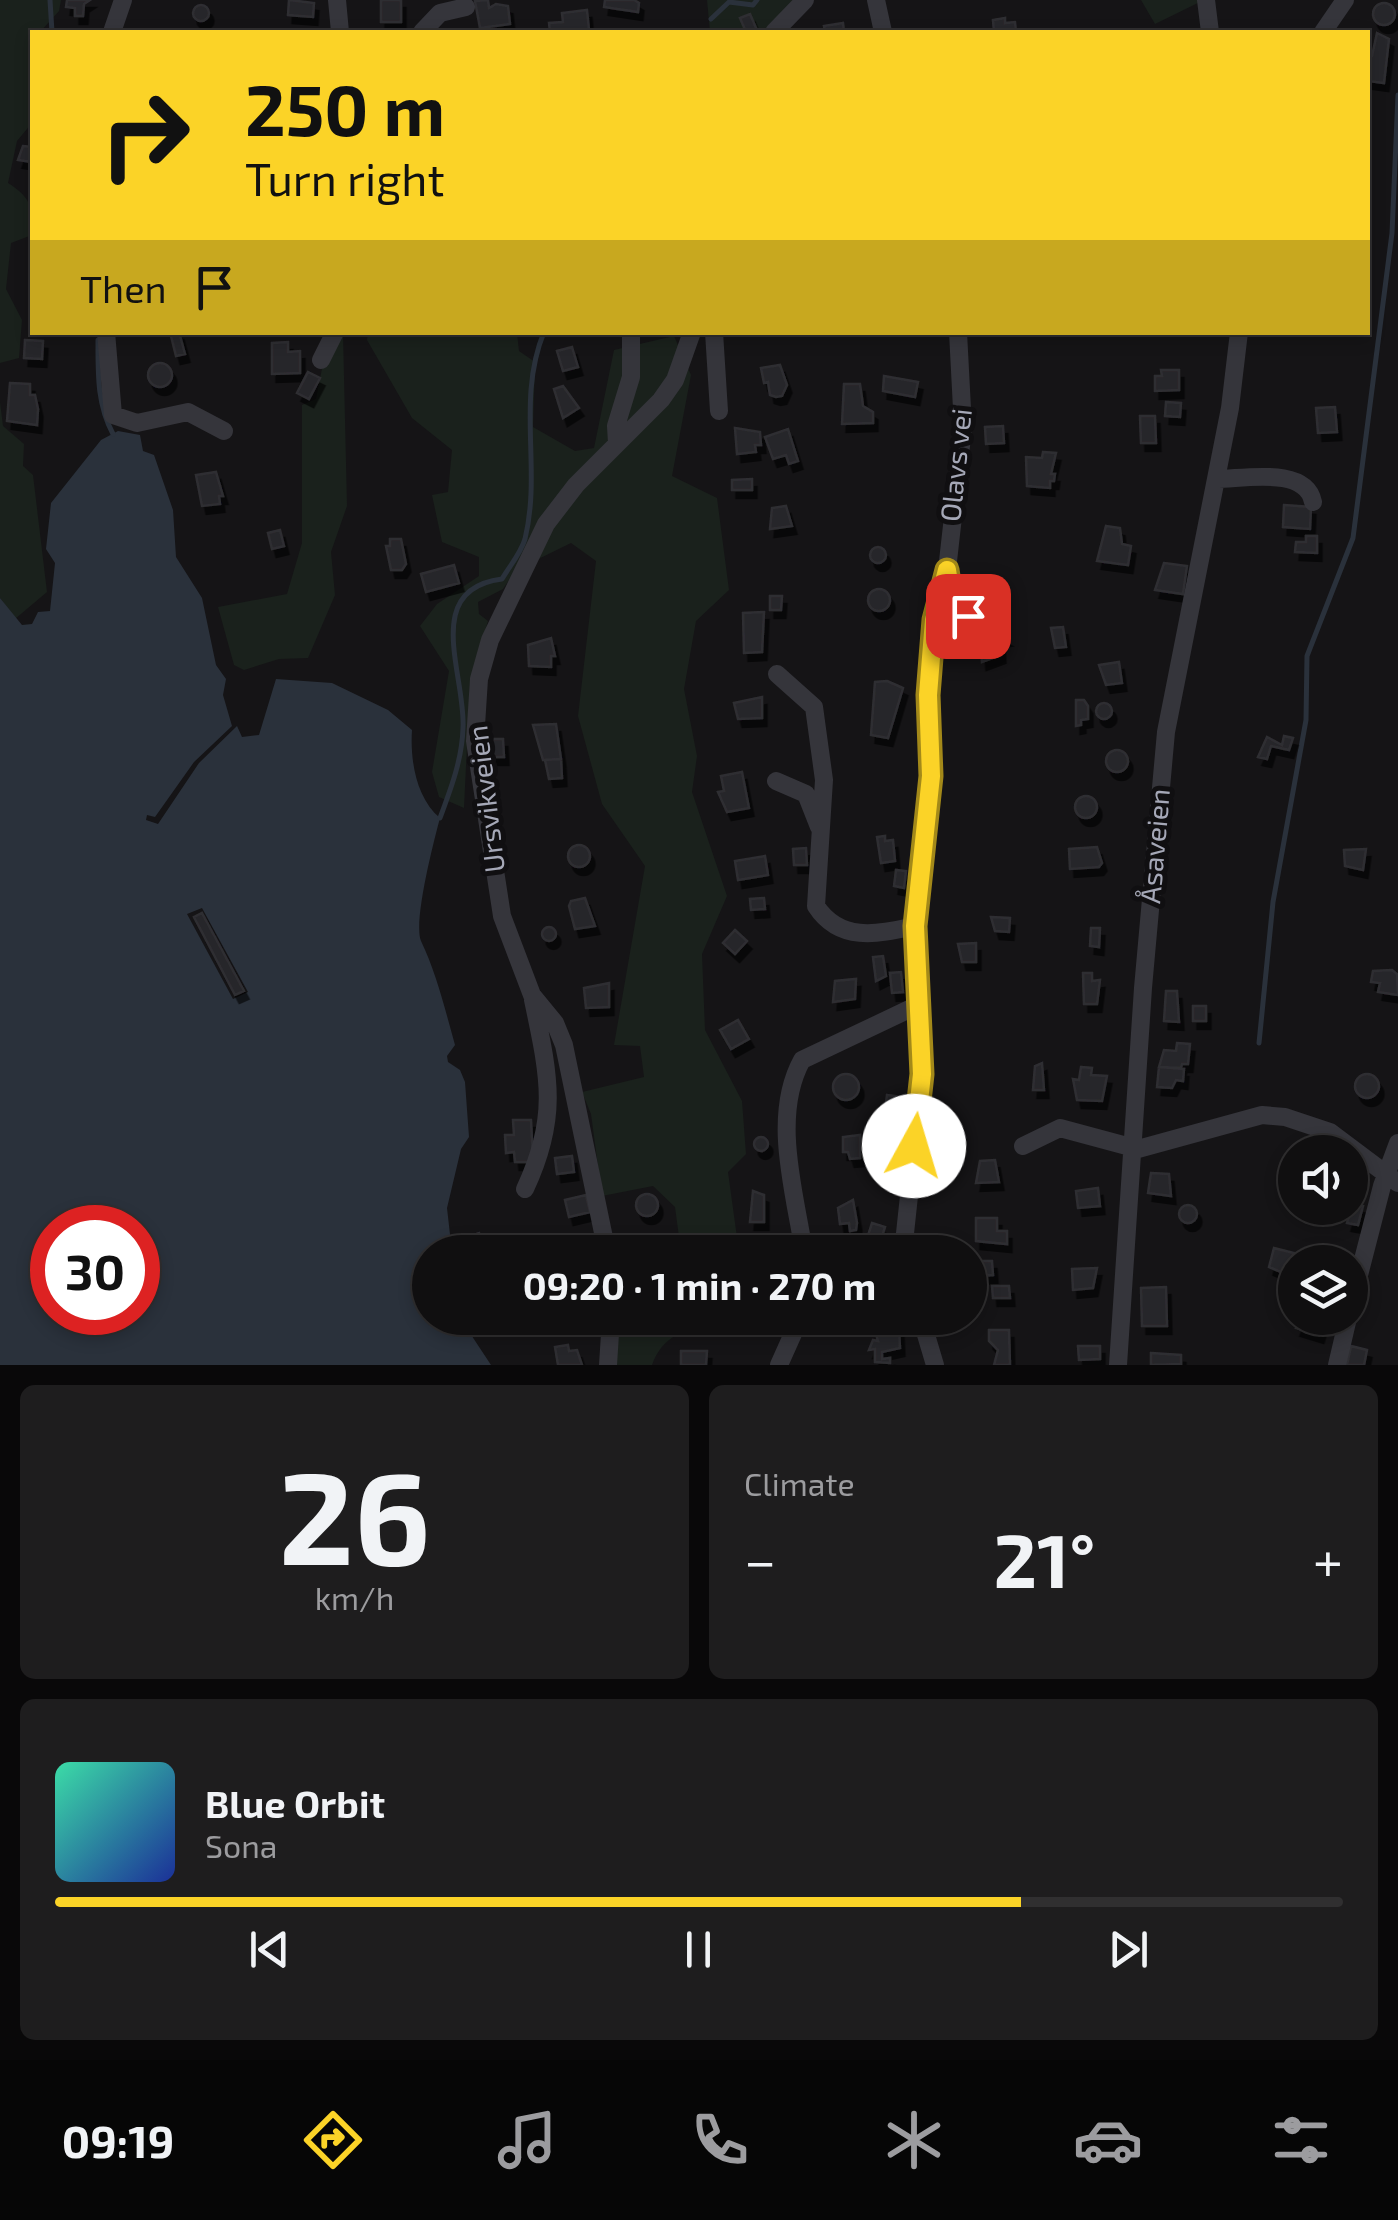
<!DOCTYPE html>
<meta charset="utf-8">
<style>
:root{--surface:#100f10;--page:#1e1d1e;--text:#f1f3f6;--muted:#9c9c9f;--line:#302f30;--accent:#fbd327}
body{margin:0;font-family:"Exo 2",sans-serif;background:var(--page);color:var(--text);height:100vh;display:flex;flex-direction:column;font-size:38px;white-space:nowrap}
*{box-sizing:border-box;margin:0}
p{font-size:32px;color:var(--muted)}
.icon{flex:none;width:55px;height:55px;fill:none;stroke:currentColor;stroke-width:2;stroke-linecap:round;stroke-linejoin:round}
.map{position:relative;height:1365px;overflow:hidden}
.details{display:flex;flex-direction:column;gap:20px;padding:20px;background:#090809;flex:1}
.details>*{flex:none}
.guide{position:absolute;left:30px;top:30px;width:1340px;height:305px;border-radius:0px;box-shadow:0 5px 15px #0003,0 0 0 2px var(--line);background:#fbd327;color:#111;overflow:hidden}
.controls{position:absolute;left:1278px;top:1135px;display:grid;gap:20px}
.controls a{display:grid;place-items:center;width:90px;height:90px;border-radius:50%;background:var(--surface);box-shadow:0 5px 15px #0003,0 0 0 2px var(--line);font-size:50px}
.speed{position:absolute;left:30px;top:1205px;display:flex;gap:20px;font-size:50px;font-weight:700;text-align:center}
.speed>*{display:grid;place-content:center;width:130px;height:130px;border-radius:50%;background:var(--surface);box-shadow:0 5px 15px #0003,0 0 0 2px var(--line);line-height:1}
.speed .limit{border:15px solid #d22;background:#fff;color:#111}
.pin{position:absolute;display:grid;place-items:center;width:85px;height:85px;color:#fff;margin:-42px;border-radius:20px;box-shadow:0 5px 15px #0006}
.me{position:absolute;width:110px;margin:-55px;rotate:6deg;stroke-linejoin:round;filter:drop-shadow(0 0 8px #0008)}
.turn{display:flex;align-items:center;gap:35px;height:210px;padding:0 50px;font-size:45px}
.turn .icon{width:130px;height:130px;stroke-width:2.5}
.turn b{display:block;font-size:70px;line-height:85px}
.then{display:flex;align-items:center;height:95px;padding:0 50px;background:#0003;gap:20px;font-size:38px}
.big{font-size:75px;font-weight:700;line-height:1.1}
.details .card{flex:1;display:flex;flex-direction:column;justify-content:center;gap:15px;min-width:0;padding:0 35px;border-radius:15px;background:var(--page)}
.details .dial{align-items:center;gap:0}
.dial b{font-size:130px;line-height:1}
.song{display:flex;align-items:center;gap:30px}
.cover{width:120px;height:120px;border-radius:15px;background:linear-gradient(135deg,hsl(160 70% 55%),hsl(230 70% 35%))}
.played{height:10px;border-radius:5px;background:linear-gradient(90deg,var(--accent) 75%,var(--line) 75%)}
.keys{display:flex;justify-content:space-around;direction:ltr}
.heat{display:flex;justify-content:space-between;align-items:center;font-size:55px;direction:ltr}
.details .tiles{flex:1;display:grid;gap:20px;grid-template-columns:1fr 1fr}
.card:last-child{grid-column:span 2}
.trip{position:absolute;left:412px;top:1235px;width:575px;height:100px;border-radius:50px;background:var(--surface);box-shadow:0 5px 15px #0003,0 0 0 2px var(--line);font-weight:700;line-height:100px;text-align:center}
.tab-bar{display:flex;height:160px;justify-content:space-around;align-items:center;background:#060606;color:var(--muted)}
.tab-bar .icon{width:70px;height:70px}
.tab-bar .current{color:var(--accent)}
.tab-bar b{font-size:45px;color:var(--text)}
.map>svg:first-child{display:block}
.green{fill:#1a211c}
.water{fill:#2a313b;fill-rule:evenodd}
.pier{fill:#151416}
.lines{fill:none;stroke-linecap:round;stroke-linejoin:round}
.stream{stroke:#2a313b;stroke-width:5}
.building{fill:#28272a;stroke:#2f2e32;stroke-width:2.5;filter:url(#shadow)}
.minor{stroke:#35353b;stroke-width:18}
.route-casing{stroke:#a38919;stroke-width:25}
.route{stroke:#fbd327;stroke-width:18}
.labels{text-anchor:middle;stroke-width:10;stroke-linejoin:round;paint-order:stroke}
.street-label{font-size:28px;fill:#a5a8b7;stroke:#100f11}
</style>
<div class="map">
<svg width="1398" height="1365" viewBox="0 0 1398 1365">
<defs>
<filter id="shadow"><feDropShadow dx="4.5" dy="8" stdDeviation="0" flood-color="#0009"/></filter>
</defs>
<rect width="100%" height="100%" fill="#151416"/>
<path class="green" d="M0,0H61L59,11L40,32H32V123L17,141L8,183C32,198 33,208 32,235L11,243L6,289L22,320L19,358L0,363Z
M707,0H800L785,32H710Z
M1141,0H1204L1155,24Z
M329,333H343L347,506L331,552L335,595L308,658L279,659L244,670L234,665L218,607L287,594L302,543V405L316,399Z
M368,333H517L519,351L535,362L533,427L575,451L594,448L614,350L674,336L691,375L672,476L717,498L729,590L696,621L684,689L697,756L692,792L727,896L702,954L705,1030L742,1101L746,1154L728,1172L739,1252H681L675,1207L653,1186L602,1196L591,1114L582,1092L644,1077L640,1046L614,1045L645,866L602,804L578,716L596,561L571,543L516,570L503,589L478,602L479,614L488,621L470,682L464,808L439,797L432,772L449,671L420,626L437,604L479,576V557L442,542L432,495L448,492L452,450L412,418L367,340Z
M0,402L3,426L24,444L23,466L33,475L47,592L15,619L0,598Z
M616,1318H761L752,1335C715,1325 668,1320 652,1365H605Z"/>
<path class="water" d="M118,431L140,435L143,451L154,455L173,510L176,557L202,598L216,665L226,679L223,695L232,726L194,762L155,817L147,815L146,820L158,824L199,763L237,726L242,737L259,735L276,679L332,683L388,710L412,730C410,760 416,798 440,818C434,840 413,922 421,941C436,972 445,1009 455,1045L447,1056L448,1062L460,1070L465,1082L469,1137L461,1149L447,1208L452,1252H430V1318H460L491,1365H0V598L22,625L32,624L38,612L50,611L55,563L46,549L51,503L101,440ZM52,1228H138V1312H52Z"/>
<path class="pier" d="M202,908L248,992L233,999L187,914Z"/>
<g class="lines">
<path class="stream" d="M50,0L52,32
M711,19L729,2L753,5L757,0
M98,340C98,374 97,404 113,434
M440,818C451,788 462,760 463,728C466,676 421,589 502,579C509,567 521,553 525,539C542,469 516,400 544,332
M1259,1043L1273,902L1306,720L1307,656L1353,538L1392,233L1398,95"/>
</g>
<path class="building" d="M67,0H90L84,4L83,16H75V8L66,7Z
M289,0L314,3L313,17L288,15Z
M381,0H401V22H381Z
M488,0L489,8L496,4L508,6L510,24L480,28L475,1Z
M605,0H634L639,3L638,12L604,7Z
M1373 14a11 11 0 1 1 22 0a11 11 0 1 1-22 0Z
M193 13a8 8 0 1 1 16 0a8 8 0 1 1-16 0Z
M587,10L589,30L550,32L549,23L563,22L562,13Z
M750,14L756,28L746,32L740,18Z
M1005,18V23L1015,22L1016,32H994L993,20Z
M843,23L844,32H817L825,31L824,26Z
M1377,33L1389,39L1384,83L1368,81V56H1372Z
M23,146L32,147V162L18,160Z
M170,332H179L185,354L176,356Z
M25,340L43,341L42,359L24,358Z
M288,342V352L300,351V373L272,374V343Z
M572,347L578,367L563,371L557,351Z
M148 375a12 12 0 1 1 24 0a12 12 0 1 1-24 0Z
M780,365L787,385L782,396L776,397L770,395L768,382L764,383L761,368Z
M1161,370H1179V390L1155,391V376H1162Z
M308,372L320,378L309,399L297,393Z
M884,376L918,382L915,397L883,391Z
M10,383L30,384V395H35L38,409L37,425L7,421Z
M844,384H860L863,406L873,412V423L842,424Z
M563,386L579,408L563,418L554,389Z
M1166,402L1181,403L1180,417L1165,416Z
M1335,407L1337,432L1318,433L1316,408Z
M1140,416H1155L1156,443H1141Z
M1003,426L1004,443L986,444L985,427Z
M735,428L760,432L761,445H755L756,452L737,454Z
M788,429L798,461L789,464L786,455L773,459L765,437Z
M1043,452L1056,453L1051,474H1055L1054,481H1050V488L1027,486L1026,457L1042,458Z
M216,472L223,496H219L220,504L202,506L196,475Z
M752,479V490H732V480Z
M1284,505L1311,507L1310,529L1283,527Z
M786,506L792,526L770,529L772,508Z
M1106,526L1120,528L1122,544L1131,546L1128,565L1097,561Z
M280,530L284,546L272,549L268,533Z
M1306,536H1317V553L1295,552L1296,542H1306Z
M390,539H401L406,564L402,570H391L386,546H390Z
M870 555a8 8 0 1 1 16 0a8 8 0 1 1-16 0Z
M1164,563L1187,566L1183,594L1155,590Z
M454,565L459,583L426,592L421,574Z
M868 600a11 11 0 1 1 22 0a11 11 0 1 1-22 0Z
M770,596H782L781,610H770Z
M996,611L999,635L1006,638L1000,639L1001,655L982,662L978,613Z
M764,612L762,652L744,653L743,613Z
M1063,627L1066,647L1055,648L1051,628Z
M551,638L555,656H551V667L529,666L528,645Z
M1119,662L1122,683L1106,685L1099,665Z
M887,681L903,688L888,738L871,735L875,682Z
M762,697V718L738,719L734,703Z
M1076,700H1084L1088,706V719L1081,720V725L1076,726Z
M1096 711a8 8 0 1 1 16 0a8 8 0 1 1-16 0Z
M556,724L561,759L543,760L533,725Z
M1284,736L1293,738L1289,750L1271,746L1267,759L1258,757L1267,737L1282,745Z
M489,739H503L504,757H490Z
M1106 761a11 11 0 1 1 22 0a11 11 0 1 1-22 0Z
M561,759L562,778L549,779L545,760Z
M742,772L749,808L727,812L718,792L724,791L721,776Z
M1075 807a11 11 0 1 1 22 0a11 11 0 1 1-22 0Z
M885,836V841L893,840L895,861L881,863L877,837Z
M568 856a11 11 0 1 1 22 0a11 11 0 1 1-22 0Z
M1097,847L1102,863L1099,867L1070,869L1069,849Z
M806,848L807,865H794L793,849Z
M1366,849L1363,870L1345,866L1344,850Z
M765,856L768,875L738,880L735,861Z
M896,870L906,871L904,888L894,886Z
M585,898L595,926L575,929L569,906L571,901Z
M764,898L765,909L751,910L750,899Z
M202,913L244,991L235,995L194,917Z
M991,917L1010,918L1009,932L995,931Z
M542 934a7 7 0 1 1 14 0a7 7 0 1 1-14 0Z
M1091,928H1100L1099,947L1090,946Z
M735,930L747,941L735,954L723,943Z
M976,943V962H962L958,944Z
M883,956L886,976L876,981L873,957Z
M1392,970L1397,974L1398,995L1378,992L1380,983L1371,982L1373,971Z
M901,972L903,992L892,993L890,973Z
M1083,973H1092V981L1100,980L1097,1004H1084Z
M856,979L855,999L833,1002L835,981Z
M609,983V1007L586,1008L584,988Z
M1166,991H1177L1179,1022L1164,1021Z
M1193,1006H1206V1021H1193Z
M738,1020L749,1039L731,1049L720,1030Z
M1177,1043L1190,1044L1188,1064H1182L1181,1068L1159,1067L1164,1050L1176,1051Z
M1042,1063L1044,1090H1033L1035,1066Z
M1081,1067L1092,1068L1091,1075L1107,1076L1102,1101L1077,1100L1073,1079L1079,1080Z
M1159,1067L1184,1069L1183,1081L1176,1080L1172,1088L1157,1087Z
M1355 1086a12 12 0 1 1 24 0a12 12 0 1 1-24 0Z
M833 1087a13 13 0 1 1 26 0a13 13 0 1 1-26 0Z
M887,1095L903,1097L901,1113L885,1111Z
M513,1120H531L533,1162H515L514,1152L506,1153L505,1135H514Z
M860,1135V1158L850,1159L848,1152H843V1137Z
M754 1144a7 7 0 1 1 14 0a7 7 0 1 1-14 0Z
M572,1156L574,1172L557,1174L555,1158Z
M995,1160L999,1182L976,1183L980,1161Z
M1151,1173L1169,1174L1171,1196L1148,1193Z
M1098,1188L1100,1206L1078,1208L1076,1191Z
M753,1191L764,1195V1222H750Z
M636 1205a11 11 0 1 1 22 0a11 11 0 1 1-22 0Z
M586,1195L590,1212L569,1217L565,1200Z
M853,1200L857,1223L856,1230L850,1231L849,1223L840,1224L838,1208Z
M1352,1204L1363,1206L1358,1225L1347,1223Z
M1179 1214a9 9 0 1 1 18 0a9 9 0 1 1-18 0Z
M976,1218H997V1231H1007V1244L976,1241Z
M872,1223L885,1227L879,1246L866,1242Z
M479,1233L482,1240L463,1248L460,1240Z
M561,1235L562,1252L528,1251L532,1236Z
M1274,1248L1294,1253L1283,1273L1269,1267Z
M979,1261H992L993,1275L980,1276Z
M1097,1268L1093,1288L1073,1290L1072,1269Z
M992,1286H1009L1010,1298H993Z
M1166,1287L1167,1326H1142L1141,1288Z
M1300,1318H1324L1319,1335L1296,1328Z
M890,1319V1329H899L900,1348L882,1352V1359L890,1358V1363L875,1362V1349L869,1350L873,1340L878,1341L872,1320Z
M989,1330H1009L1010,1365H994L998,1350L989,1341Z
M568,1345L569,1351L577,1350L582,1365H558L555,1347Z
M1078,1346H1100V1359L1079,1360Z
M1351,1346L1367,1350L1364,1365H1347Z
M681,1351H707L706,1365H681Z
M1151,1353L1181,1355V1364L1151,1365Z"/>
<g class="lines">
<path class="minor" d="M337,0L340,32
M876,0L883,32
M1206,0L1210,32
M112,32L123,0
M422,32L440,13L466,7
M774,32L805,0
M1323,32L1345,0
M106,332L113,415L137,423L188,412L224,431
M714,332L719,411
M321,360L335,332
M617,443L616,426L631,377V332
M1216,479C1244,479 1306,466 1313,502
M947,571L950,589L968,616
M777,674L814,707L824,780L816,906C840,943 878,934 915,926
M776,781L806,794L819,827
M1023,1146L1060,1128L1138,1149L1262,1115L1285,1117L1330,1132L1398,1183
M525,1189C559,1117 549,1076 533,1000
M607,1252L564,1045L555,1023L532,995L502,916L475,741L479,679L490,640L546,524L576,485L661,400L675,380L692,332
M804,1252C795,1193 771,1116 802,1060L918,1005
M903,1252L922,1074L915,926L931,776L929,695L934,620L947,570L963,428L958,332
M1350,1310L1382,1186L1398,1143
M921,1318L935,1365
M608,1365L611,1318
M779,1365L800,1318
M1118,1365L1143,988L1166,732L1230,408L1239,332
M1337,1365L1348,1318"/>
</g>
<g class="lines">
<g class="route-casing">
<path id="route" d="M914,1146L922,1074L915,926L931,776L928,695L934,620L947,570L950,589L968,616"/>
</g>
<use href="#route" class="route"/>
</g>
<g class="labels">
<g class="street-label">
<text transform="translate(956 465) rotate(-84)" y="10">Olavs vei</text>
<text transform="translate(486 799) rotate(-97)" y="10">Ursvikveien</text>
<text transform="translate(1155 846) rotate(-85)" y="10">Åsaveien</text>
</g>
</g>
</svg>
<div class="controls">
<a><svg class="icon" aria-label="sound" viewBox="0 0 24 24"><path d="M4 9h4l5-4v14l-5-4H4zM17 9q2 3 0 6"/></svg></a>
<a><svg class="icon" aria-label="layers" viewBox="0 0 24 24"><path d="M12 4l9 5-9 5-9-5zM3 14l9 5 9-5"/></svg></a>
</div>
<div class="speed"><div class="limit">30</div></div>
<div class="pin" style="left:968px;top:616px;background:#d93025"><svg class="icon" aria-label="arrive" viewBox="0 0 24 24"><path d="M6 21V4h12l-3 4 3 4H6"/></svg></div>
<svg class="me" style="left:914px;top:1146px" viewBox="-20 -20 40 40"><circle r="19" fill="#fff"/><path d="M0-13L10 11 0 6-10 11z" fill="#fbd327"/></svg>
<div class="trip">09:20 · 1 min · 270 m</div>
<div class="guide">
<div class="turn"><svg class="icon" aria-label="right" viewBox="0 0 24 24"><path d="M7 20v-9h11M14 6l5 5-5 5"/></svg><div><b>250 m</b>Turn right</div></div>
<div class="then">Then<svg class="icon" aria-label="arrive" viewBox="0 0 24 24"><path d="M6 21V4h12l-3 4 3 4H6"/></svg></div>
</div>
</div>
<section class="details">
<div class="tiles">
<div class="card dial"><b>26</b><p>km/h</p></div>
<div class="card"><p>Climate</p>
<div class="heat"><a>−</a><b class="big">21°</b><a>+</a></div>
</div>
<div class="card">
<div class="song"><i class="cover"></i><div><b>Blue Orbit</b><p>Sona</p></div></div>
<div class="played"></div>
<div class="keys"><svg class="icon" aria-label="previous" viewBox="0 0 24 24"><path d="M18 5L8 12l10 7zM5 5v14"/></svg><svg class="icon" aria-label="pause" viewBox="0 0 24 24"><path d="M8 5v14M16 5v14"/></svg><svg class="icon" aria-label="next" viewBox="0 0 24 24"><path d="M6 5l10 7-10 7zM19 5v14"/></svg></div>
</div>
</div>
</section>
<nav class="tab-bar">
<b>09:19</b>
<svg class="icon current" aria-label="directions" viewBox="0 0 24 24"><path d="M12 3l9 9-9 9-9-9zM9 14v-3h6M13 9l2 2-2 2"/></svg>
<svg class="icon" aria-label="music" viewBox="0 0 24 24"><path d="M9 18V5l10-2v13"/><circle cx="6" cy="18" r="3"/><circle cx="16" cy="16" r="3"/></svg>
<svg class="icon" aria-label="phone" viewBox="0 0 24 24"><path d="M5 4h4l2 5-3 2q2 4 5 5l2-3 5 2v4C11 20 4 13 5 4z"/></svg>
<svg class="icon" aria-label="climate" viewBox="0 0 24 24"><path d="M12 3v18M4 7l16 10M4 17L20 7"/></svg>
<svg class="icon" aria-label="car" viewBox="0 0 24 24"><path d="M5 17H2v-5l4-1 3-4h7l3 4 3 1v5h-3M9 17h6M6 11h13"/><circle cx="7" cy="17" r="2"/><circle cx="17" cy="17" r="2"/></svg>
<svg class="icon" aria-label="filters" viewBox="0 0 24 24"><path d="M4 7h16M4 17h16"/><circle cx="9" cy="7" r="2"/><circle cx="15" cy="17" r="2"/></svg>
</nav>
